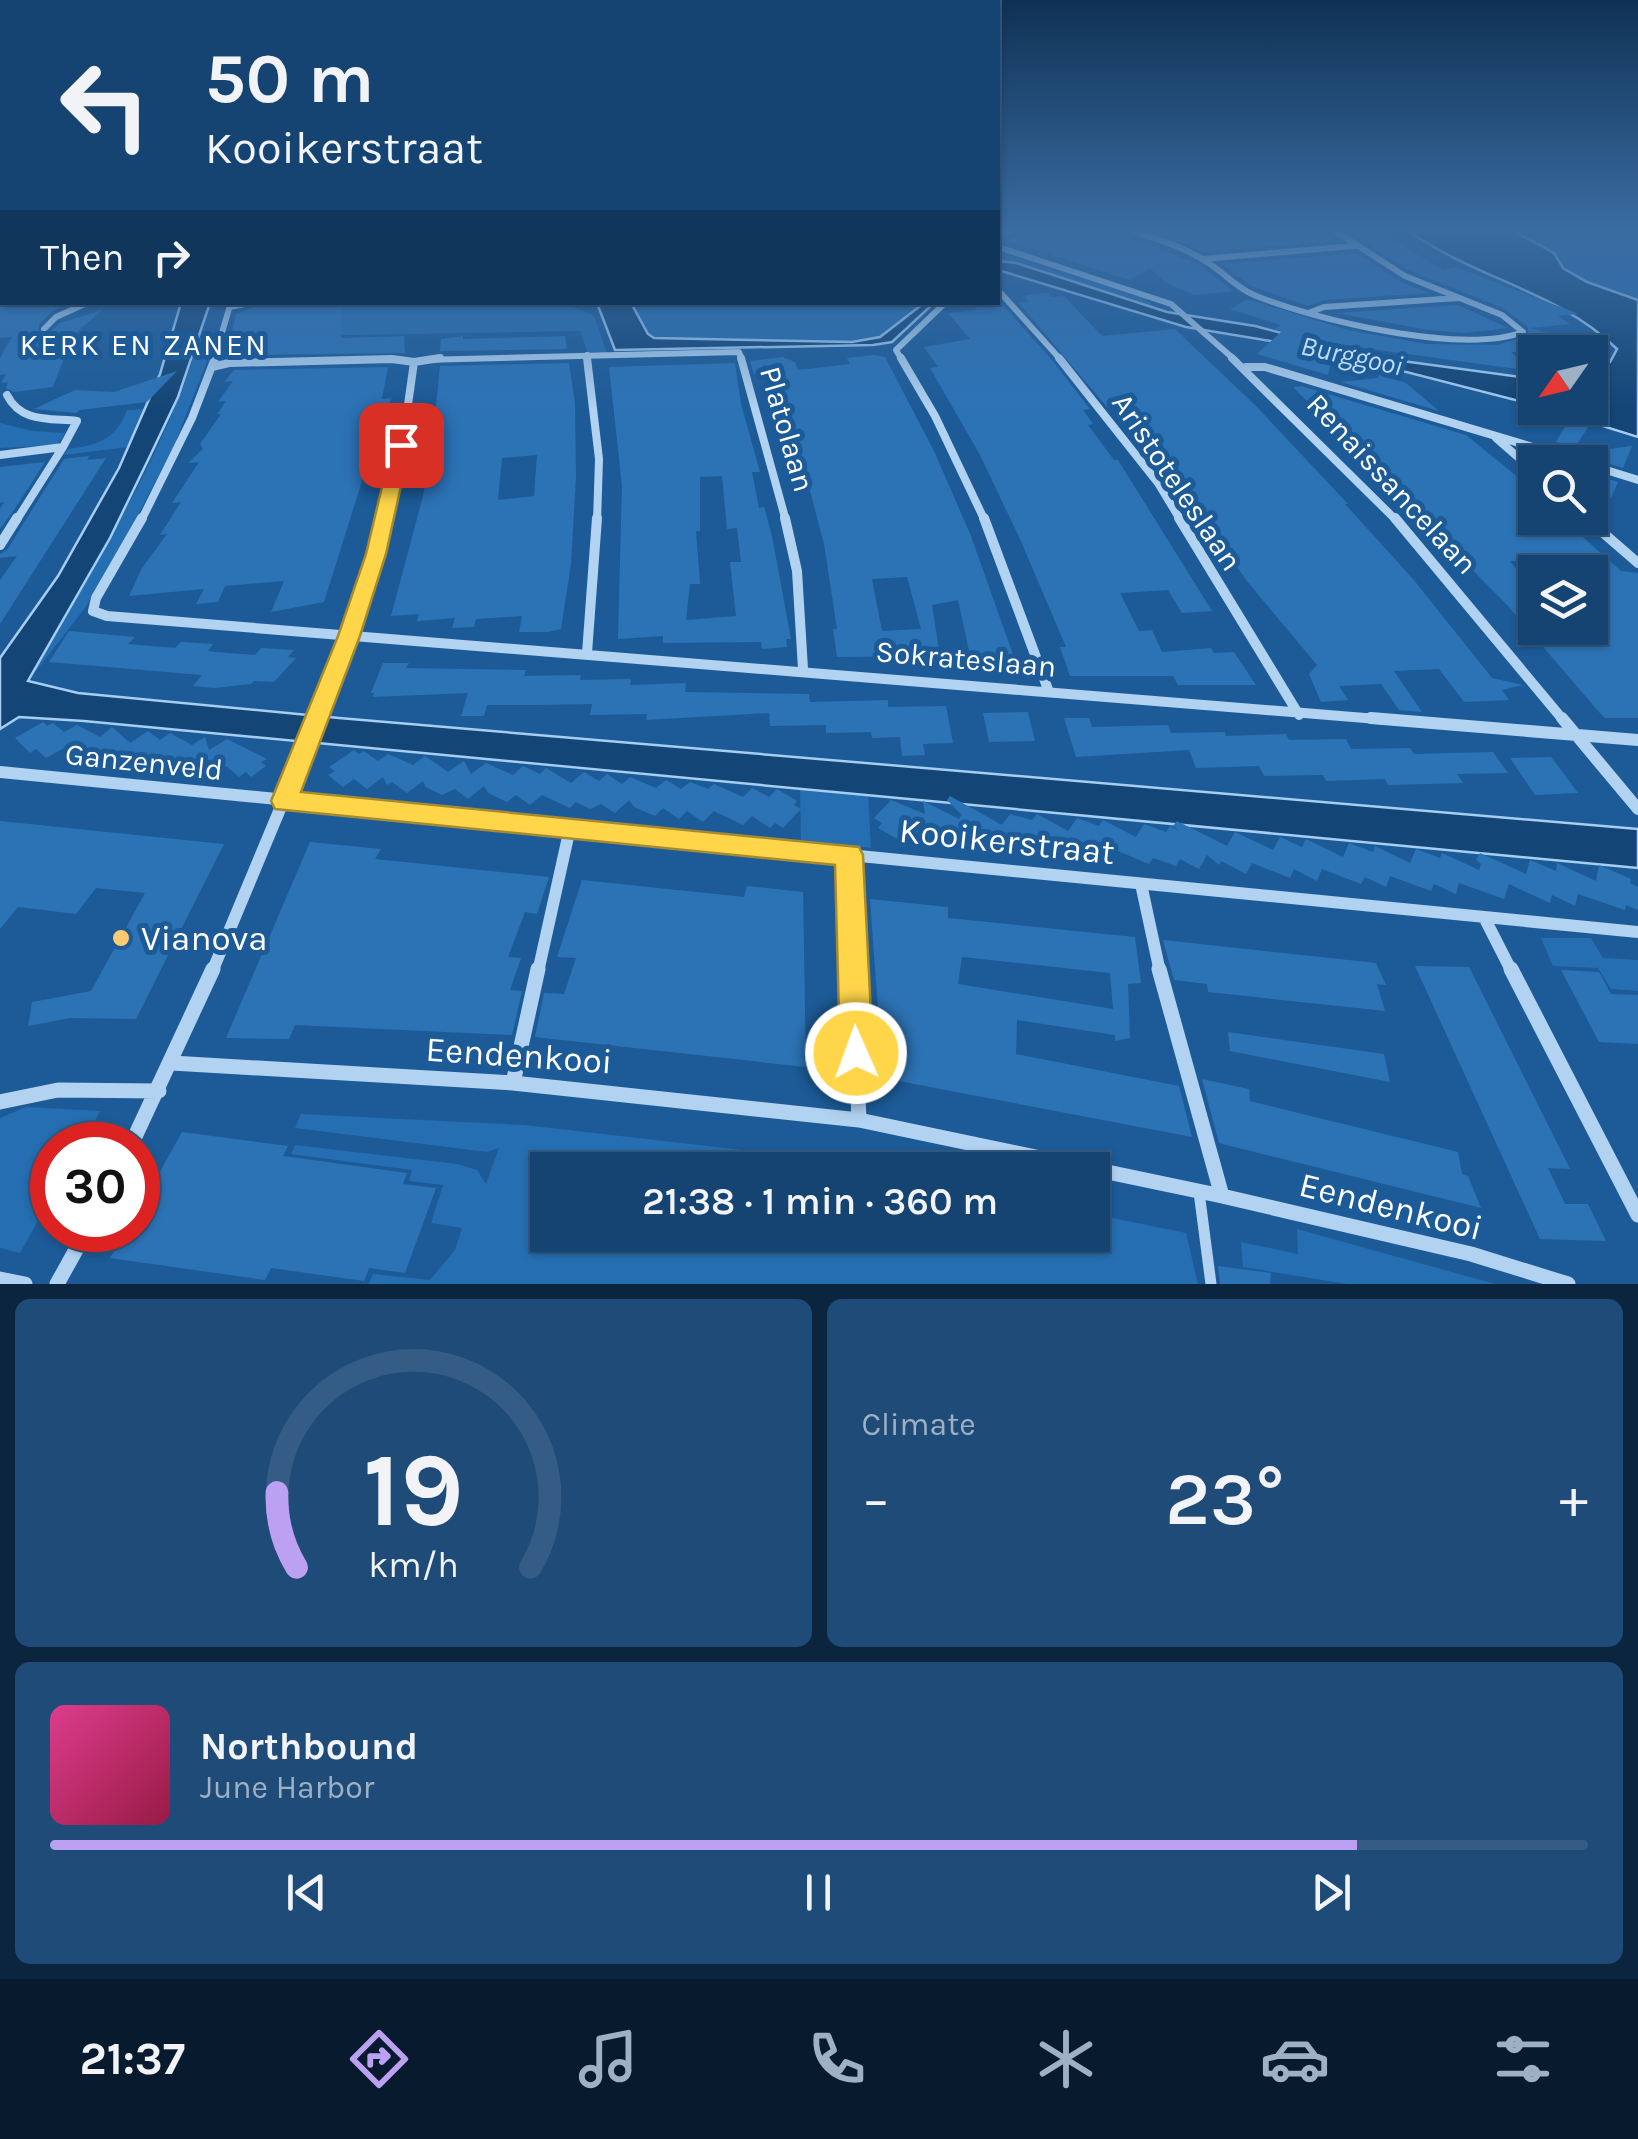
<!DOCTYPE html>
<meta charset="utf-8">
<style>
:root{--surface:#154472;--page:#1e4b77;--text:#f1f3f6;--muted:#9db0c4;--line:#345c84;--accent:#bca0f2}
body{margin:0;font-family:Karla,sans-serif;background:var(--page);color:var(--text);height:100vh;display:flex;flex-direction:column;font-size:38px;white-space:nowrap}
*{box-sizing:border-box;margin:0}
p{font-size:32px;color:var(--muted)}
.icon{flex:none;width:55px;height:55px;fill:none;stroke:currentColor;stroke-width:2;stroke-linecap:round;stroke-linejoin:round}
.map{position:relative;height:1284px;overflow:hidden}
.sheet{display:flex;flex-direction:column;gap:15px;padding:15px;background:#0c253f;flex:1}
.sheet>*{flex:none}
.guide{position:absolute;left:0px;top:0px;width:1000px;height:305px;box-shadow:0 2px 8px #0004,0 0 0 2px var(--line);background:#154472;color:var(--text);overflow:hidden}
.needle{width:65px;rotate:236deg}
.fabs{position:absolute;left:1518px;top:335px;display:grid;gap:20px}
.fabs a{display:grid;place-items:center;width:90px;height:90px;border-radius:0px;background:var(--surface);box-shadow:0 2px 8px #0004,0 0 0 2px var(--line);font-size:50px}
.speed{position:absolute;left:30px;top:1122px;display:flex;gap:20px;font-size:50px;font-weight:700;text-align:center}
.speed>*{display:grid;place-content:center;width:130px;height:130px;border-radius:50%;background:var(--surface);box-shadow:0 2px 8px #0004,0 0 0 2px var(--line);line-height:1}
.speed .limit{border:15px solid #d22;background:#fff;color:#111}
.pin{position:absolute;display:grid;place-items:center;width:85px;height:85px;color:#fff;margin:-42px;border-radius:20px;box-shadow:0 5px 15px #0006}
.me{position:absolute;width:110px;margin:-55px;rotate:358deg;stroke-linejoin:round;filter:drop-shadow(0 0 8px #0008)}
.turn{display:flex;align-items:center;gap:35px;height:210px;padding:0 40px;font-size:45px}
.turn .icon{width:130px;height:130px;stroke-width:2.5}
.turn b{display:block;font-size:70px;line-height:85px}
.then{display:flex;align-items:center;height:95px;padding:0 40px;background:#0003;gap:20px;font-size:38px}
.big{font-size:75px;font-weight:600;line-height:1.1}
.sheet .tile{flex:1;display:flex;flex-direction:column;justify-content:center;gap:15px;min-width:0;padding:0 35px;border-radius:15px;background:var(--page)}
.sheet .dial{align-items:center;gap:0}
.dial svg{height:260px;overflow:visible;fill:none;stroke:var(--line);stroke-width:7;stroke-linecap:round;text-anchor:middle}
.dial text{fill:var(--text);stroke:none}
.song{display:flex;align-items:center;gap:30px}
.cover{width:120px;height:120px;border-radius:15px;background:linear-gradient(135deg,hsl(330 70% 55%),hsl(340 70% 35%))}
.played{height:10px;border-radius:5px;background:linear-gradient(90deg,var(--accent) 85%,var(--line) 85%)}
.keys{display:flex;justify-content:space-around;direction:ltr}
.heat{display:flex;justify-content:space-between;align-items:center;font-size:55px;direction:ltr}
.sheet .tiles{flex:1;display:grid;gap:15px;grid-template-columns:1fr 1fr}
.tile:last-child{grid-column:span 2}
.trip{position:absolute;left:530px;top:1152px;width:580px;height:100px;border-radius:0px;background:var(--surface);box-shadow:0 2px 8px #0004,0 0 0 2px var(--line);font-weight:600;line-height:100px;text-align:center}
.dock{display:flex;height:160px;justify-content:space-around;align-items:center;background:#081b2e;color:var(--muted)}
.dock .icon{width:70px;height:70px}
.dock .on{color:var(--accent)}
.dock b{font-size:45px;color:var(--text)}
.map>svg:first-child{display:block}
.green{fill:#256eb1}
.water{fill:#134576;stroke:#a5cef2;stroke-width:2.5}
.building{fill:#2c73b6;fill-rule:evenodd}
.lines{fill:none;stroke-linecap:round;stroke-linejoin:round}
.lane{stroke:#b1d2f0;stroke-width:11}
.street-far4{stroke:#b1d2f0;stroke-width:6}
.street-far3{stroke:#b1d2f0;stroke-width:8}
.street-far2{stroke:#b1d2f0;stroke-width:10}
.street-far1{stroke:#b1d2f0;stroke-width:12}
.street{stroke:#b1d2f0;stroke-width:15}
.route{fill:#ffd54a;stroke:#a68a30;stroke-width:2.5}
.poi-dot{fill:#ffcb70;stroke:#1c5b98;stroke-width:4}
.labels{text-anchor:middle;stroke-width:10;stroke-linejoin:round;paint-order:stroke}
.far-water-label{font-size:28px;font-style:italic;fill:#bedcf6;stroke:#1c5b98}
.far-quarter-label{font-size:30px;letter-spacing:2.5px;fill:#fff;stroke:#1c5b98}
.street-label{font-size:30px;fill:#fff;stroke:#1c5b98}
.near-street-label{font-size:35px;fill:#fff;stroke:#1c5b98}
.near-poi-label{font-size:35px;fill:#fff;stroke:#1c5b98;text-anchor:start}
</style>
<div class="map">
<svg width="1638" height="1284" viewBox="0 0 1638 1284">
<rect width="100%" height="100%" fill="#1c5b98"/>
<path class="green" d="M1513,231H1638V300L1587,282Z
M1003,253L1145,299L1153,306L1016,263L998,261V255Z
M561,302L594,316L607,353H588L580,331L233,337L235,330L352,303Z
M631,303H924L880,337L852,342L654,338L648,335Z
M216,338L174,446L129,532L85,608L28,681C90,572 162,461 199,340Z
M145,409L128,447L64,455L68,449C97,445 116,440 127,410Z
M0,423L33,431L65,433L57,445L0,448Z
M800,789L868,795L871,848L801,840Z
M1541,938H1591L1603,958L1638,960V991L1611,989L1598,968L1553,966Z
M26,1107L100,1111L82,1145H52V1196L20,1253L0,1248V1118Z
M301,1114L525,1125L813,1158L859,1170H548V1235H1092L1093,1214L1186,1233L1198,1284H369L373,1274L430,1280L455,1250L462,1228L431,1223L443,1185L409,1181L412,1170L291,1154L295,1145L457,1164L477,1170L486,1184L499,1148L487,1152L295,1128Z
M1297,1229L1495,1284H1347L1243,1267L1241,1242L1298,1254Z"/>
<path class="water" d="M1409,231H1513L1554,253L1563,268L1587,282L1638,300V437L1545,408H1590V374L1610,362L1617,349C1560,292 1474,278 1409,231Z
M998,261L1016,263L1167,312L1255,326L1373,357L1535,379V405L1313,348L1186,327L998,270Z
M181,303H210L178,397L149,458L110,538L28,681L78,693L339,718L1638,829V868L84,721L19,717L0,729V658L58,576L119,468L160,374Z
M597,303H631L648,334L654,338L852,342L880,337L924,303H934L892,342L873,345L615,350Z"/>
<path class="building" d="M1057,231H1126L1131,238L1198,264L1234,291L1194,295L1165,282L1150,268L1130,280L1003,239Z
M1155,231H1328L1337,241L1204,252Z
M1348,231H1379L1443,270L1456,267L1579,314L1558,316L1570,324L1530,328L1598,347V352H1511L1531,371L1335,344L1328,375L1257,354L1282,331L1275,329L1280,325L1230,309L1247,299L1348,330L1426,344L1497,345L1528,336V327L1505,309L1408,270Z
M1356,253L1401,282L1429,293L1324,300L1308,306L1251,286L1222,264Z
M1048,293L1052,297L1064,296L1102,336L1175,329L1256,406L1348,504H1345L1413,579L1492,678L1523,685L1502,690L1509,700L1464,702L1439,669L1394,671L1422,712L1399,710L1381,684L1339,686L1348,700L1321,702L1309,674L1317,665L1246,580L1153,444L1122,405L1107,407L1018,302H1029L1023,296Z
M71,302L51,312L39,325V333L47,335L60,323L102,310L72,337L53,387L14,392L6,388L8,382L1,383L6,374L0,375V358L12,337L0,338V304Z
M269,302H342L341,338L404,336L405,353L248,355L252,350L227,354L236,314Z
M971,302H1000L1052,360L1090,409L1083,410L1093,424L1088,425L1114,460H1118L1212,611L1182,613L1168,590L1120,593L1139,631L1152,630L1162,652L1211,648L1214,653L1234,652L1256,685H1178L1173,676H1070L1060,647H1066L1020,539L980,455L930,368L938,367L924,347L970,339L948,313L977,310Z
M1458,305L1508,328L1464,333L1428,330L1336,313Z
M463,336V339L565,336L567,349L440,351L441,339Z
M874,355L885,357L934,451L971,536L1017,666L972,664L958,600L932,605L940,656L837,657L833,629H837L824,544L800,453L765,364L754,375L750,361L783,357L795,362L798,370L850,364L847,358ZM907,577L921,629L882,631L872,579Z
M569,363L575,403L576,477L571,564L561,629L548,632H519L522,616L476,619L474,627L452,628L455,618L417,621L419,614L391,616L423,496L432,446L440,366ZM537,455L534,496L498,500L502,458Z
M735,363L741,404L760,472H752L759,508L764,507L772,536L791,639H786L787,647L762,649L761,642L663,643V636L618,639L622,486L609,367ZM722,476L727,529L737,528L741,562H730L736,616L686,620L690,584H700L696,531H700V477Z
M388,367L382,399L392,398L363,447L373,446L324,602L271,612L284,581L225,586L218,602L196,604L204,589L129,596L142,568L167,534L160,535L181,502L172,503L199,462L188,463L203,449L200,444L221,414H217L226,401L218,402L233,381L224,382L234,370Z
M177,371L147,402L80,410L76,413L34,409L75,390L114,392Z
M1379,375L1406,383L1439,411L1341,382L1378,378Z
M1301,386L1466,435L1535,491V524L1566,522L1621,571L1638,573V718H1605L1599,712L1507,605L1293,387ZM1568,558L1583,572H1590V628H1535V593L1510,561Z
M1569,420L1589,426L1575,447L1556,442Z
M1632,446L1623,468L1590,458L1592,451Z
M89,456L87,460L106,458L0,624V580L17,556L0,558V554L7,550L64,459Z
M45,462L14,510L0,529V509L4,502L0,503V467Z
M1590,473L1618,482L1611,498L1605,493L1590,498Z
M69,631L135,637L128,644L175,648L181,642L213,644L208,651L215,652L255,655L261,648L294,650L288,657L296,658L274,682L254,681L251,684L214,688L193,686L202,675L49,662Z
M383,663H409L406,668L526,670L524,676L581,675L580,680L631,679L630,685L686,683L685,692L809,694L810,702L888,700V707L946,706L953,743L923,744L925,755L902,756L900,737L872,738L871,732L826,733V725L770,726L769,713L646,720L647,714L590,715L592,704L534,705H487L484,716H461L468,693L373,697L374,693H371Z
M1028,712L1035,741L989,742L983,713Z
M1064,718H1089L1092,727L1168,725L1171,733L1225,732L1226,736L1286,734L1289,740L1346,739L1351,749L1410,748L1414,754L1493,752L1508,773L1457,774L1463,783L1388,785L1385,779L1326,781L1323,775L1264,776L1259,766L1196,768L1189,750L1076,757Z
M43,722L47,726L53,723L64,732L77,725L100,737L112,727L130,743L148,731L160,740L170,733L192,745L205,737L209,750L227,739L267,759L261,762L266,766L251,777L246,772L239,777L226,766L221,770L213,763L200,773L189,764L178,770L156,758L142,767L131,758L120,765L103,750L84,762L73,752L67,755L66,747L46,758L36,749L30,753L15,738Z
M354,750L359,754L364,751L378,761L388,754L413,765L425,756L448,772L464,761L471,774L486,763L513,775L523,766L540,774L546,768L571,783L584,772L599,781L607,774L622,784L630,777L656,788L666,780L681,789L690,782L708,789L714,784L743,797L752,788L769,797L777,789L797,801L794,805L801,809L783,828L775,823L770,828L752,816L743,825L714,811L703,822L687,811L679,819L663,808L655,816L634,807L629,800L615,813L601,804L590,809L576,802L570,808L542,795L530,805L516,795L507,802L488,793L484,786L468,799L455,789L442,795L426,787L423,781L407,793L392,782L387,785L383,777L367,789L354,779L343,787L328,775L335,771L329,767Z
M1551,757L1558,766L1578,793L1535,795L1510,758Z
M950,796L1002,825L1010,814L1032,820L1037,814L1068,831L1077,818L1099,826L1103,820L1136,837L1144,824L1166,832L1170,826L1179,831L1173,826L1177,821L1227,846L1235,832L1273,850L1280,837L1302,847L1306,839L1343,857L1349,843L1373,852L1375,846L1410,863L1416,849L1440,858L1442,853L1479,870L1481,864L1476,860L1480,853L1526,874L1530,860L1556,871L1557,863L1596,881L1599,865L1631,879L1630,883L1638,887V910L1626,905L1625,910L1578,894L1575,906L1552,895L1550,903L1509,884L1504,899L1459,883L1456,894L1434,884L1431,891L1390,876L1386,887L1365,877L1361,884L1322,869L1317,881L1294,869L1290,878L1252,863L1246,874L1221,861L1219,865L1207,855L1199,869L1180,859L1176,866L1153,858L1149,864L1113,849L1106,860L1085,849L1080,857L1045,843L1037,854L1017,843L1012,851L987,841L980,833L969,847L948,835L945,839L934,832L925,843L907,832L899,840L878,828L882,823L874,818L891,800L925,814L923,801L959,819L962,815L947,800Z
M0,821L224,844L136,1019L70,1018L28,1026L32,1002L91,991L145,893L96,888L76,914L18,907L0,929Z
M310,842L381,849L375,859L549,877L537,914L525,912L508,957L521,958L510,990L522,991L512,1035L295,1025L289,1039L226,1038Z
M582,880L744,897L747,886L803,892L806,1067L535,1037L544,993L564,994L576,958L557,957Z
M870,899L948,907V918L1135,937L1141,983L1128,984L1130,1038L1115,1041V1035L1017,1020L1016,1054L1179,1086L1192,1137L883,1078ZM962,957L1110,973L1113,1009L958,984Z
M1163,940L1376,963L1386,985L1377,984L1385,1011L1208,992L1207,984L1174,980Z
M1415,966L1469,967L1570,1169L1548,1168L1565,1204H1588L1606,1241L1540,1239Z
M1561,970L1599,972L1611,994L1638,995V1044L1599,1042Z
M1228,1032L1384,1054L1390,1082L1230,1051Z
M1202,1079L1249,1089L1250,1101L1458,1152L1462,1174L1468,1176L1481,1208L1219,1143Z
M182,1132L288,1146L283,1156L407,1173L403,1184L436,1188L405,1273L369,1268L364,1281L271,1268L265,1280L110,1258L126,1230H138V1211Z
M1218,1266L1271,1273L1270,1284H1220Z"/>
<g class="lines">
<path class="lane" d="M1199,1192L1211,1284"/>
<path class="street-far4" d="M1133,231C1160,240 1187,248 1210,264C1225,274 1237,288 1254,295C1315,320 1462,355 1523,332L1502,315L1405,276L1335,231
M998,233L1012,231
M998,247L1171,304L1235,360
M1203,259L1354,246
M998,290L1061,360
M230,307L254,302
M1311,312L1324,307L1458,298
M44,329L56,317L89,302
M587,355L588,360
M214,360L231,302
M336,360H402
M422,360L739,352L742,360
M902,360L896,350L946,302"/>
<path class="street-far3" d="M587,358L599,459L597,521
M741,358L786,521
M901,358L935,416L985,521
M1059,358L1158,483L1181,521
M1232,358L1397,521
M212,367L229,363L392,359L414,362L440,358
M1246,367H1265L1583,462
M7,395C21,423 50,418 77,421L63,447
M1496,438L1535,472
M0,455L63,447L16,521
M1590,465L1638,480
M1586,518L1589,521
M141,521L192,418L215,358
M384,521L405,426L414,362"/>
<path class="street-far2" d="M142,518L96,598L93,611L107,616L1402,721
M785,518L797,571L803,669
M984,518L1049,692
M1179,518L1299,715
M1395,518L1564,721
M1586,518L1638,563
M0,545L17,518
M587,653L597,518
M317,721L356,613L384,518"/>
<path class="street-far1" d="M1371,718L1638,740
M1562,718L1638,809
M0,772L1638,932
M849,855L853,972
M1141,884L1160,972
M1485,919L1512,972
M212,972L318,718
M538,972L570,828"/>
<path class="street" d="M853,969L859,1120
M1159,969L1222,1196
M1511,969L1638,1215
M172,1063L513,1083L859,1120L1222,1196L1471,1254L1568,1284
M513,1083L538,969
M0,1102L58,1090L159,1091
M131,1145L213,969
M0,1279L25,1284
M57,1284L87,1230"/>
</g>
<linearGradient id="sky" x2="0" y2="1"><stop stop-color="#0f3254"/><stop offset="0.56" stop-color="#3a6ca2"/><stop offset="1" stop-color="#3a6ca2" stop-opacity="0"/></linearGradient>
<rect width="1638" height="411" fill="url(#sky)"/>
<path class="route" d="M401,440L410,445L386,554L360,636L301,792L859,847L863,855L873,1053L868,1064L856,1069L845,1064L840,1053L835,865L275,809L271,801L338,636L366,554L392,445Z"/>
<circle class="poi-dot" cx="121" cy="938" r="10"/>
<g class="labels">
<g class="far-water-label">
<text transform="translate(1352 355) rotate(12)" y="10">Burggooi</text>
</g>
<g class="far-quarter-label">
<text x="144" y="355">KERK EN ZANEN</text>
</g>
<g class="street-label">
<text transform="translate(787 429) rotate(74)" y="10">Platolaan</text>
<text transform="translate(1177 482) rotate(56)" y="10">Aristoteleslaan</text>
<text transform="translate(1392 484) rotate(47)" y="10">Renaissancelaan</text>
<text transform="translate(966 659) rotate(5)" y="10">Sokrateslaan</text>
<text transform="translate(144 762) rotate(6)" y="10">Ganzenveld</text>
</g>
<g class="near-street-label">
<text transform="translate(1007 841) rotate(6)" y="12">Kooikerstraat</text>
<text transform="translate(519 1055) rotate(4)" y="12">Eendenkooi</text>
<text transform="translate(1391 1206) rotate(14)" y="12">Eendenkooi</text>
</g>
<g class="near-poi-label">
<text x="141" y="950">Vianova</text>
</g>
</g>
</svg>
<div class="fabs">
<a><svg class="needle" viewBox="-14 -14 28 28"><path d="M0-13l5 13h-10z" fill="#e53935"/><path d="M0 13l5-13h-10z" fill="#9db0c4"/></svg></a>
<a><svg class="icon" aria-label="search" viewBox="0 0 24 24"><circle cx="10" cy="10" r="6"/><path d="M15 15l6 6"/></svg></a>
<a><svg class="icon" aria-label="layers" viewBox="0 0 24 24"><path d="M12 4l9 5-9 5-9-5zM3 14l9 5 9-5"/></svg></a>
</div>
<div class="speed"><div class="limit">30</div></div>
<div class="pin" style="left:401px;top:445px;background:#d93025"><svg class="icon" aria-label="arrive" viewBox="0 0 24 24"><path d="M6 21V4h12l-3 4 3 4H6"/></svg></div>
<svg class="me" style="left:856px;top:1053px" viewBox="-20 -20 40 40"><circle r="17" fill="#ffd54a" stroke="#fff" stroke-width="3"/><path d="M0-11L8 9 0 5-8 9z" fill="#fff"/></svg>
<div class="trip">21:38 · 1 min · 360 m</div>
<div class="guide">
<div class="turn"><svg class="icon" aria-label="left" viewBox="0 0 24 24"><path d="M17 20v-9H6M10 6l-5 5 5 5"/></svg><div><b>50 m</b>Kooikerstraat</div></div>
<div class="then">Then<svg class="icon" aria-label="right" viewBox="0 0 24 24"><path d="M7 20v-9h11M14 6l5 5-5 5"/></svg></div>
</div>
</div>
<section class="sheet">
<div class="tiles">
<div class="tile dial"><svg viewBox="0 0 100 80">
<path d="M14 69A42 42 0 1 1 86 69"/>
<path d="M14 69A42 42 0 0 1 8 46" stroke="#bca0f2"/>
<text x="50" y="56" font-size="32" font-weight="700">19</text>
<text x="50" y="72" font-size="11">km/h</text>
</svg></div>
<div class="tile"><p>Climate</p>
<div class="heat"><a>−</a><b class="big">23°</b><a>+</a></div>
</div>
<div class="tile">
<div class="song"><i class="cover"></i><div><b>Northbound</b><p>June Harbor</p></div></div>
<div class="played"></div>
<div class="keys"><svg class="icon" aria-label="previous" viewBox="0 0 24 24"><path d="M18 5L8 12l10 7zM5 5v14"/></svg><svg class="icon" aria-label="pause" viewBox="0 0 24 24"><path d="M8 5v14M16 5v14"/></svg><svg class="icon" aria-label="next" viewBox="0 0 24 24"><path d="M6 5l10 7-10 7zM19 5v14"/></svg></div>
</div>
</div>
</section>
<nav class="dock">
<b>21:37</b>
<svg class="icon on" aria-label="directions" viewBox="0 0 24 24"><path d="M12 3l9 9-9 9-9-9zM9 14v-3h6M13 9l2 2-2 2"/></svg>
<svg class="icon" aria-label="music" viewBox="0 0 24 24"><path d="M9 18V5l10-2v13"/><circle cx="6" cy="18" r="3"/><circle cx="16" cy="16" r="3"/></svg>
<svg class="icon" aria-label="phone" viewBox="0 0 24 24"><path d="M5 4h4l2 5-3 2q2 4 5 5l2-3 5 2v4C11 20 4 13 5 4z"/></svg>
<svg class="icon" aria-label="climate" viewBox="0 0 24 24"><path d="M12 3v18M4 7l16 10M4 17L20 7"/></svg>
<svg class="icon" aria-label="car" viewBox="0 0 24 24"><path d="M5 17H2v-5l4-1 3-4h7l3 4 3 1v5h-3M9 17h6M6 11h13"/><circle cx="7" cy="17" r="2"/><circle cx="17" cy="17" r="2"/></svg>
<svg class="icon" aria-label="filters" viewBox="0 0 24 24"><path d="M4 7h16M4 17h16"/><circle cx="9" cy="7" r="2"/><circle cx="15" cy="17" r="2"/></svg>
</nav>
